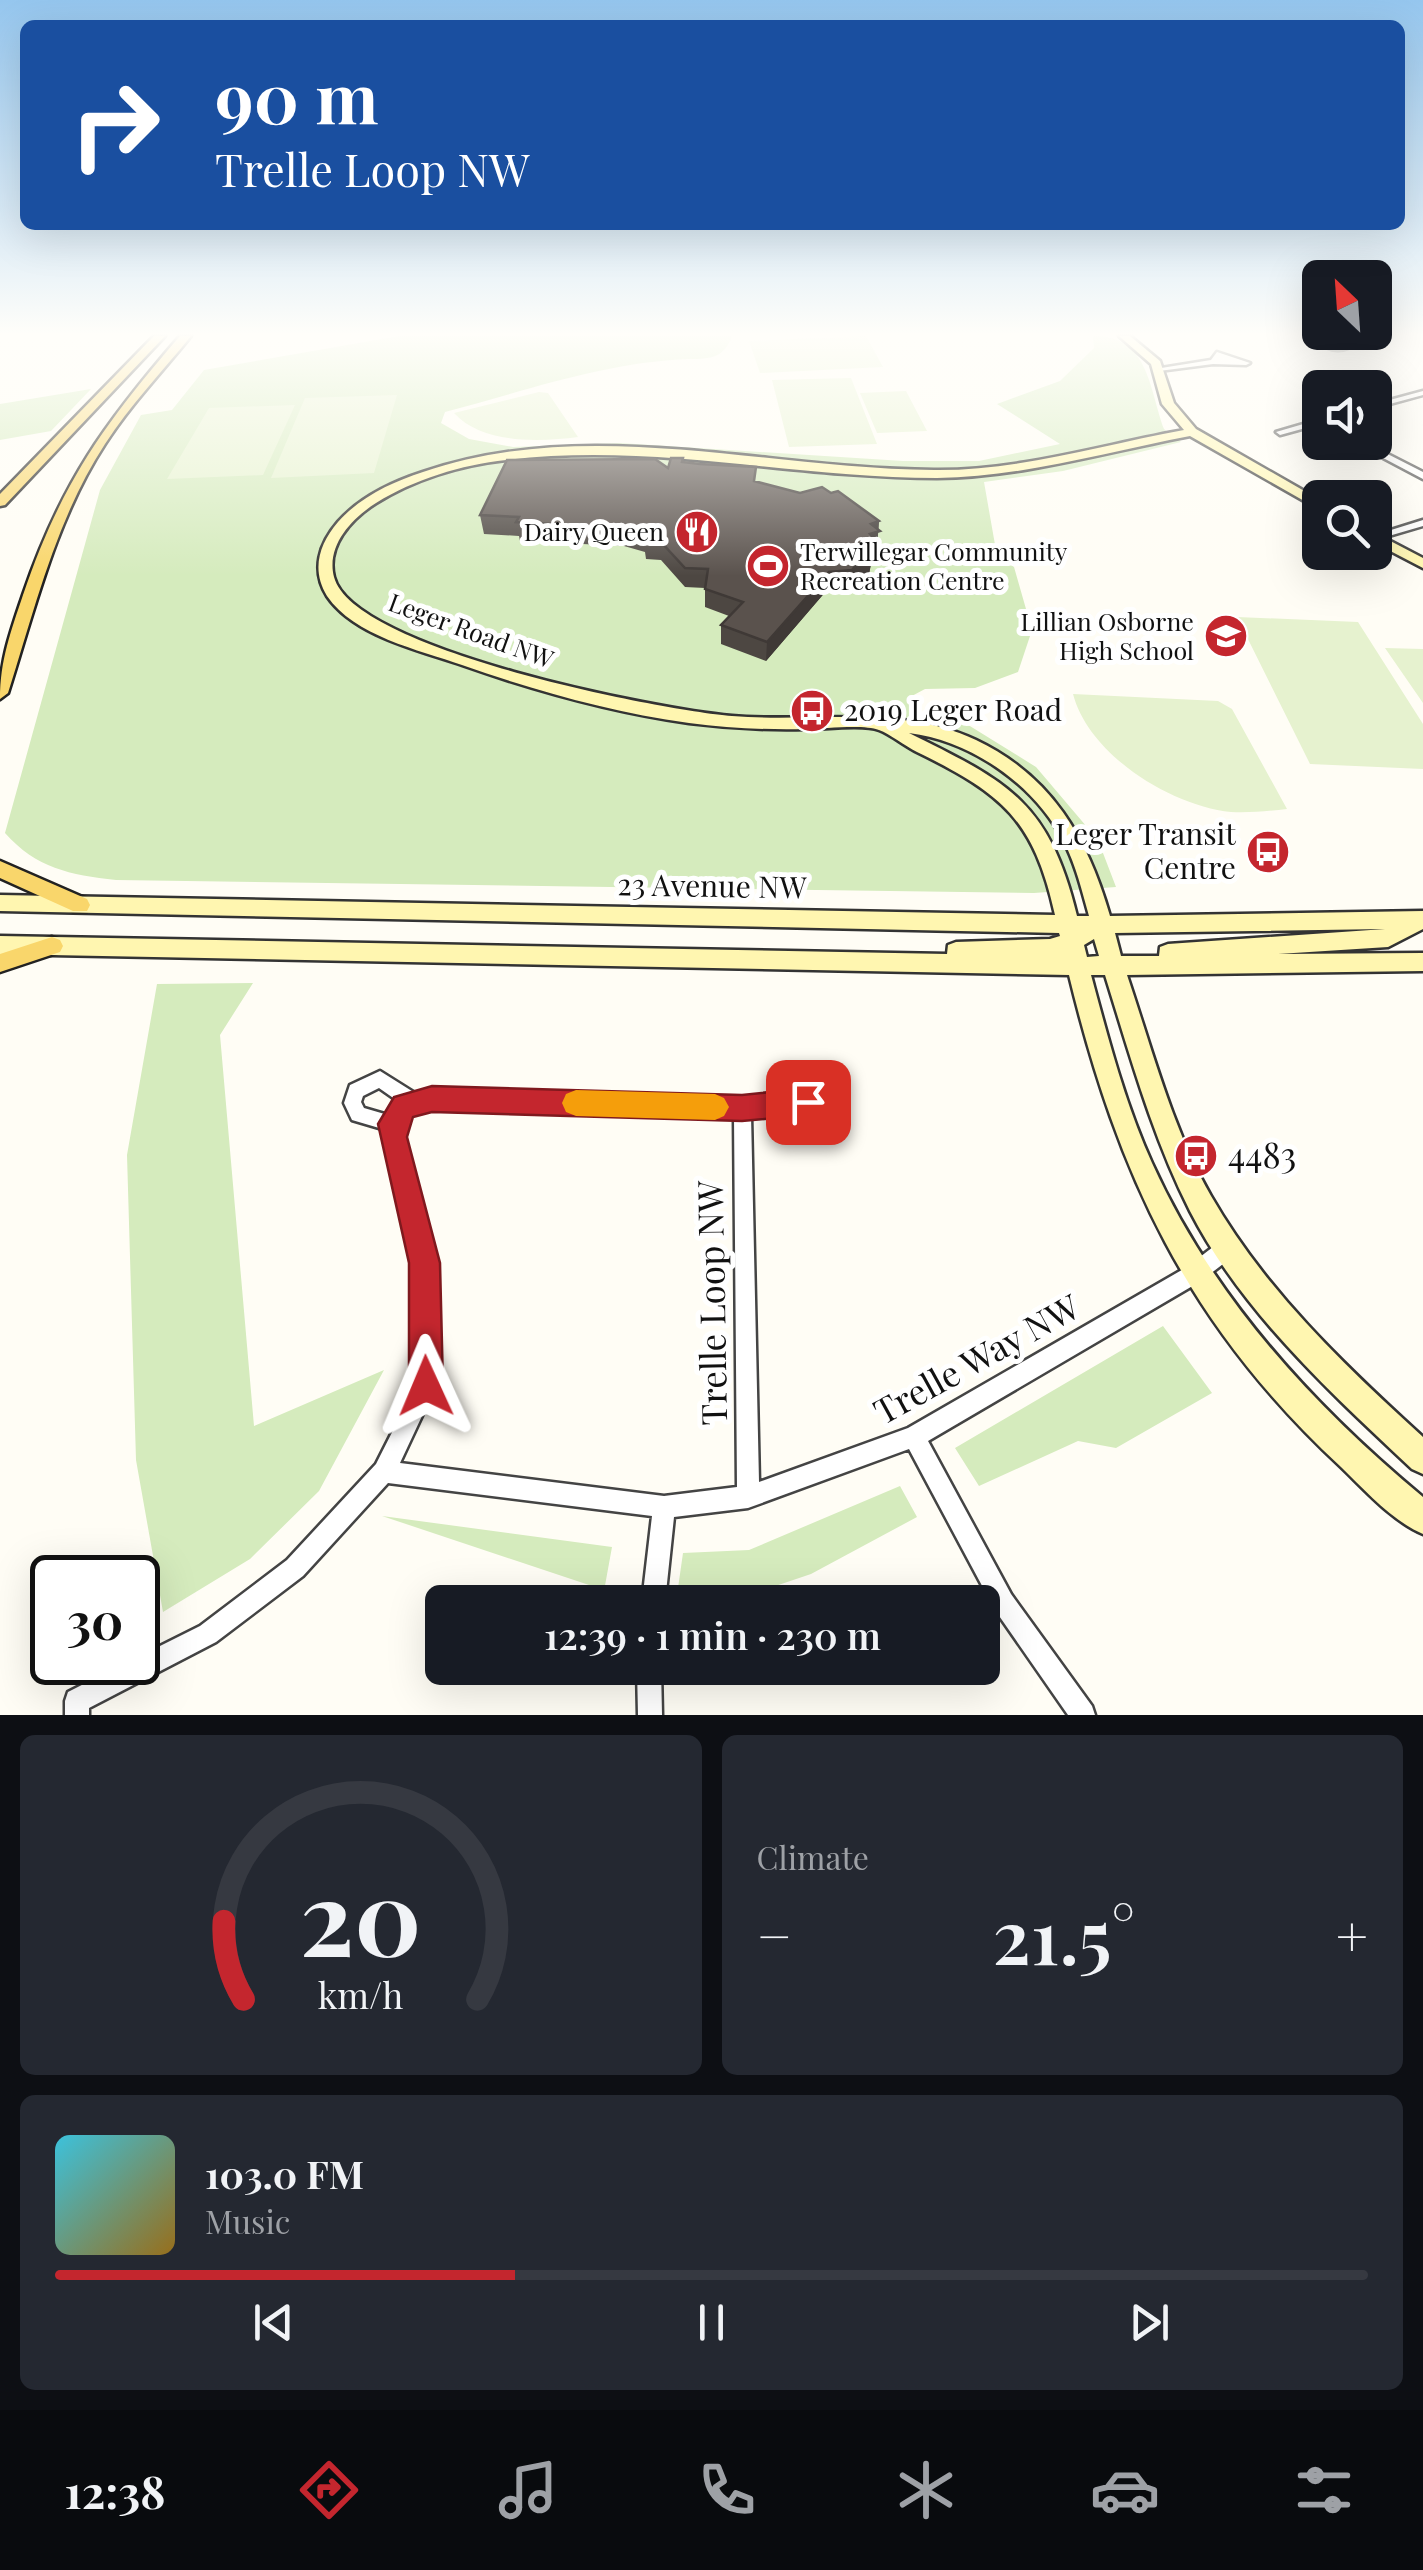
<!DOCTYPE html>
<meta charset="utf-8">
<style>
:root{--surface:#171b24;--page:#242831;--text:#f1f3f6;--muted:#9ea1a6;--line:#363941;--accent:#c4262e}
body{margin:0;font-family:"Playfair Display",serif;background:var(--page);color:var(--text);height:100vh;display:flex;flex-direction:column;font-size:38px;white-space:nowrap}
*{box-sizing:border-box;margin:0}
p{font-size:32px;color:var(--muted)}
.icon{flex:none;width:55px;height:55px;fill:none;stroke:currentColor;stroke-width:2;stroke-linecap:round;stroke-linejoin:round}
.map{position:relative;height:1715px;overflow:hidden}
.details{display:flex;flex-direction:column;gap:20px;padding:20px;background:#0d0f14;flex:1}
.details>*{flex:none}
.hud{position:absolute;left:20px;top:20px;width:1385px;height:210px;border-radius:15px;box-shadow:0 10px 40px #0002;background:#1a4fa0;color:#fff;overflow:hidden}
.needle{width:65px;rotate:335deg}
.fabs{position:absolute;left:1302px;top:260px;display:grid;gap:20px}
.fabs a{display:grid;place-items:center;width:90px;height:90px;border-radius:15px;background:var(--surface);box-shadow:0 10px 40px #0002;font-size:50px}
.speed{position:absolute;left:30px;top:1555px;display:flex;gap:20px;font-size:50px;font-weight:700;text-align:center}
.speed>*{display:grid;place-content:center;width:130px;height:130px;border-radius:50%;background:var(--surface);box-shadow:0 10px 40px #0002;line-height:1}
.speed .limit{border:5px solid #111;border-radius:15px;background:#fff;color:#111}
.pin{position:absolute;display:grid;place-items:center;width:85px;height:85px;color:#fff;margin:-42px;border-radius:20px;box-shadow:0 5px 15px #0006}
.me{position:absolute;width:110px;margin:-55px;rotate:359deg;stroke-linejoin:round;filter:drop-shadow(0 0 8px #0008)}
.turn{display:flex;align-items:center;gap:35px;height:210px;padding:0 30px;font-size:45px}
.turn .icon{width:130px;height:130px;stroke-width:2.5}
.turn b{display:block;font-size:70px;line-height:85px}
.big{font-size:75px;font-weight:600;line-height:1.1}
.details .widget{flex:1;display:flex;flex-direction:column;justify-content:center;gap:15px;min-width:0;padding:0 35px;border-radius:15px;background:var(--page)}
.details .dial{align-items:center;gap:0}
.dial svg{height:260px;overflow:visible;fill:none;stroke:var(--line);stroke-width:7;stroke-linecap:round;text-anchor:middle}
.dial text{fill:var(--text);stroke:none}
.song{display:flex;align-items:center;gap:30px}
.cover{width:120px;height:120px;border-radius:15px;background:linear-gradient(135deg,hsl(190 70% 55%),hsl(40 70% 35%))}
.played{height:10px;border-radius:5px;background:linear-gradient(90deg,var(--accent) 35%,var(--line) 35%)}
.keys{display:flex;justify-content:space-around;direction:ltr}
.heat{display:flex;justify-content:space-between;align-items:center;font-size:55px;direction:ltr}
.details .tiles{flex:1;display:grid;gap:20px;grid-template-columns:1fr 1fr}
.widget:last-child{grid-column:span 2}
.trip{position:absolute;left:425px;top:1585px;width:575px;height:100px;border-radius:15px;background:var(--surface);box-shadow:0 10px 40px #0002;font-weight:600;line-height:100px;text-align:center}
.menu{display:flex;height:160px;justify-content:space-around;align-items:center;background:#090b0e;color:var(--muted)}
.menu .icon{width:70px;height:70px}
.menu .active{color:var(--accent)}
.menu b{font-size:45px;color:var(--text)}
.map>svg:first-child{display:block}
.green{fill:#d5ebbd}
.pitch{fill:#e6f2cf}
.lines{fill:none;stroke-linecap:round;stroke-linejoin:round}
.street-casing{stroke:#444;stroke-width:5}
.secondary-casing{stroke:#333;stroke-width:5}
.primary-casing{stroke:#222;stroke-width:5}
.street{fill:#fff;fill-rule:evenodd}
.secondary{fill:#fff6b0;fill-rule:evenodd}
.primary{fill:#f9d66b;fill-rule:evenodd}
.wall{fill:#4d4742}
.shaded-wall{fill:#3f3936}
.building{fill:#5a524d;stroke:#3f3936;stroke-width:2.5}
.route{fill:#c4262e;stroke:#7f191e;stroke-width:2.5}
.slow{fill:#f59e0b}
.labels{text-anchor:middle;stroke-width:10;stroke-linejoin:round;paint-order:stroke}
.far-poi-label{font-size:25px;fill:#111;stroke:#fff;text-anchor:end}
.far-street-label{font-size:25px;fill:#111;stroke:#fff}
.poi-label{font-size:30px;fill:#111;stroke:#fff;text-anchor:start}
.street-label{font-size:30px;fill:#111;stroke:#fff}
.near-poi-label{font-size:35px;fill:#111;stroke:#fff;text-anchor:start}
.near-street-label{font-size:35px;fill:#111;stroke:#fff}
</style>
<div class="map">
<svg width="1423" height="1715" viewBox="0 0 1423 1715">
<rect width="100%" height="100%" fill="#fffdf5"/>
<path class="green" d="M399,336H732C724,358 711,359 689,359C605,362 525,391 445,412L441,423L469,439L513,447L620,443L903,461H979L1060,444L997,404L1060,381L1094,348L1093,336C1149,336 1149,388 1164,429L1181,442L1063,471L984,482L997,556L1014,567L1032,630L1018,672L975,688L925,689L910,697L916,713L965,723L1036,767L1098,840L1116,887L1034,893L116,880C70,875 36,868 5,833L100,490L141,415L172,410L204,370Z
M91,389L51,431L0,440V404Z
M253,983L220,1035L254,1426L384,1370L319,1491L250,1559L163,1612L136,1460L127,1155L157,984Z
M1163,1326L1212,1393L1116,1448L1078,1441L979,1486L955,1448Z
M900,1486L917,1517L811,1574L728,1602H676L683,1553L749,1550Z
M382,1516L612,1547L604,1591V1590Z"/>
<path class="pitch" d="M866,336L883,367L760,373L749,341Z
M851,378L877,444L789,447L772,380Z
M906,391L927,431L877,433L860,393Z
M539,392L548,393L578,437C539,442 482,444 454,413Z
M397,395L374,473L271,478L305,398Z
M295,405L263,475L167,479L209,408Z
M1237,617L1358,622L1423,724V769L1310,764Z
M1385,648L1423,649V703Z
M1073,694L1218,701L1232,709L1287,809C1268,811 1249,813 1231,812C1171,806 1089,755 1073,694Z"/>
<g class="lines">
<g class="street-casing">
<path id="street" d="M1311,336H1319L1348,348C1333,354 1322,346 1311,336Z
M1217,352L1250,363L1246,365L1213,364L1159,371L1155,369L1211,360Z
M1423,391V395L1375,408V404Z
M1317,420H1320V424L1280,435L1276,432Z
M1353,442H1364L1423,472V479Z
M1423,520V526L1375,540V535Z
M380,1071L415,1093L742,1100L808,1093L814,1095L816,1101L814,1107L808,1109L751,1115L759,1482L908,1428L1187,1267L1222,1240L1229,1238L1236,1240L1238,1247L1236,1254L1201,1281L928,1441L1011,1594L1092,1706L1095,1715H1068L995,1610L909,1449L748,1508L674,1517L665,1602H642L652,1516L388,1483L303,1576L216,1642L89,1708V1715H65V1701L68,1692L127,1662H138V1657L200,1626L287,1560L376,1464L416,1385L415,1263L384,1137L386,1130L352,1120L344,1103L350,1085ZM379,1088L399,1102L391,1108L388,1115L364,1108L361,1102L363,1096ZM415,1109L734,1116L737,1487L664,1496L400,1463L436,1386L433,1263L402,1137L405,1118Z
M637,1668H661L662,1715H638Z"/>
</g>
<g class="secondary-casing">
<path id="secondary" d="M1119,336H1130L1160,361L1174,403L1196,429L1320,500V510L1190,436C1106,452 1023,477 937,478C791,478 653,442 506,460C461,465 415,479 376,503C351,519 326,546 334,577C353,650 660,710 732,716C813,723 900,704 976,740C1052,776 1088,839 1110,916L1423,911V929L1388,947L1278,954L1423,953V971L1127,975C1152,1049 1172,1128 1211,1196C1265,1290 1344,1365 1423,1437V1474L1412,1469C1330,1392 1242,1312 1190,1211C1152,1136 1130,1055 1105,975H1091C1108,1038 1125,1104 1152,1163C1212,1296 1312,1405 1423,1497V1534C1392,1521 1365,1490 1341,1467C1187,1324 1118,1176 1069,975L0,954V936L947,954L948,945L956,942L1050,939L1060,936L1059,933L0,911V895L1055,915C1034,820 1003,794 917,752C905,746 890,734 879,730C863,724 824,729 806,729C767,730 728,728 689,723C611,712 536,691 462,665C419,650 354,636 327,596C311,570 319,544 338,522C360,497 392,482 423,472C589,415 764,469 934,470C1019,471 1101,445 1184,430L1162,404L1151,364ZM909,733C972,741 1035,785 1064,842C1076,865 1082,891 1089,916H1077C1049,801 1008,782 909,733ZM1385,929L1168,944L1160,947L1159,956H1121L1115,933ZM1094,939L1099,956L1087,957L1084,945Z
M1375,533L1423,558V568L1375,543Z"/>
</g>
<g class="primary-casing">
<path id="primary" d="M154,336H165L5,505L0,506V494Z
M180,336H191C162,372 130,405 105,444C56,519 35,608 8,693L0,699C0,660 11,631 23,595C61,483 104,424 180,336Z
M0,861L87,899L90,905L87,911H73L0,878Z
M52,937L60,940L63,946L60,952L0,972V954Z"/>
</g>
<use href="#street" class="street"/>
<use href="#secondary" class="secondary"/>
<use href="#primary" class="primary"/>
</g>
<path class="wall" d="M683,458V462L800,493H831L879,521L876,563L871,564L869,574L859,577L850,588L827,590L766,661L721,644V625L729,616L705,607V588L685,587L661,560L646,559L645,552L624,546L520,541L519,536L484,534L480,515L668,468Z"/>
<path class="shaded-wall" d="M879,521L877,544H879L876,563L871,564L869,574L859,577L850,588L852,570L871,524Z
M829,572L827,590L766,661L767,642Z"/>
<path class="building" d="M671,458H683L682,462L700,464L756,467L754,481L800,493L822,487L831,493L838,491L879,521L871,524L880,531L870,534L879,544L869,546L872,555L862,558L852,570L829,572L767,642L721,625L743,602L705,589L708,569L685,568L660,541L644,540L646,535L623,528L516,522L519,517L480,515L507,460L655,459L668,468Z"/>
<linearGradient id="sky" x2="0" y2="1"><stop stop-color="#95c6ee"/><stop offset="0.58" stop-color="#fffefa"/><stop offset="1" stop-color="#fffefa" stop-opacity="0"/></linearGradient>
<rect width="1423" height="576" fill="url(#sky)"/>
<path class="route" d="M432,1086L742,1095L808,1088L818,1092L822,1102L818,1111L808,1115L742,1121L432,1112L413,1117L407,1137L440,1263L443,1386L438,1398L426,1403L414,1398L409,1386V1263L378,1124L394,1097Z"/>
<path class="slow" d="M576,1090L715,1094L724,1098L729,1107L724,1116L715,1120L576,1116L566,1112L562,1103L566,1094Z"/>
<defs>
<g id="restaurant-disc" transform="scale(2.25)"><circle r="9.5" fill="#c4262e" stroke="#fff"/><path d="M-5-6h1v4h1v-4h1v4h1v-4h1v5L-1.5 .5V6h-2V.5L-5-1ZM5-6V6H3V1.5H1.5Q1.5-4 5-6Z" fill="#fff"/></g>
<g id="stadium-disc" transform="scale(2.25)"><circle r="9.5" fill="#c4262e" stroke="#fff"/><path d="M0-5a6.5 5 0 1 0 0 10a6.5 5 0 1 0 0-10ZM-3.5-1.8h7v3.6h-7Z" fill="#fff"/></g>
<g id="school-disc" transform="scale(2.25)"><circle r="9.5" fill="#c4262e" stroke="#fff"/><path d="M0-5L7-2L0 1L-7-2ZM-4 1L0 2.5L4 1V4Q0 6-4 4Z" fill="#fff"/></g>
<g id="bus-disc" transform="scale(2.25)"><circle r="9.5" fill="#c4262e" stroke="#fff"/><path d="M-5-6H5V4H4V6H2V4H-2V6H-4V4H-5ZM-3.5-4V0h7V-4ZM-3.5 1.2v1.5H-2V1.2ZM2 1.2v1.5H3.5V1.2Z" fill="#fff"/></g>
</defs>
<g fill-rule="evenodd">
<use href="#restaurant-disc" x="697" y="532"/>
<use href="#stadium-disc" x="768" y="566"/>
<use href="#school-disc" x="1226" y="636"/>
<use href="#bus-disc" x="812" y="711"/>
<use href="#bus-disc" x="1268" y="852"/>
<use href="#bus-disc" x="1196" y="1156"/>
</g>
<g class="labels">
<g class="far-poi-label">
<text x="664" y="541">Dairy Queen</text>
<text x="800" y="561" text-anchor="start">Terwillegar Community<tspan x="800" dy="29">Recreation Centre</tspan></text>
<text x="1194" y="631">Lillian Osborne<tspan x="1194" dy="29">High School</tspan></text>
</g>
<g class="far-street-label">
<text transform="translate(471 631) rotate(20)" y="9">Leger Road NW</text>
</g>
<g class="poi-label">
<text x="844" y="721">2019 Leger Road</text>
<text x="1236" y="845" text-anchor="end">Leger Transit<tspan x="1236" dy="34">Centre</tspan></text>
</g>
<g class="street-label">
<text transform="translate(712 887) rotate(1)" y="10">23 Avenue NW</text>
</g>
<g class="near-poi-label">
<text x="1228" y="1168">4483</text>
</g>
<g class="near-street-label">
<text transform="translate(713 1303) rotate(-91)" y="12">Trelle Loop NW</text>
<text transform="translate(977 1360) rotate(-29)" y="12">Trelle Way NW</text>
</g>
</g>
</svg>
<div class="fabs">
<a><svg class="needle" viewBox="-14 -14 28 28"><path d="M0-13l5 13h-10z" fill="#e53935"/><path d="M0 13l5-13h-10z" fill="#9ea1a6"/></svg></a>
<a><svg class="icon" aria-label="sound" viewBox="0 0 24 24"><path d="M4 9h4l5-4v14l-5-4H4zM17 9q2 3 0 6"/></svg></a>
<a><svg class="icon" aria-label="search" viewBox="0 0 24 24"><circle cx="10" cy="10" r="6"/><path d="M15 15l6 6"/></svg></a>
</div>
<div class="speed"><div class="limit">30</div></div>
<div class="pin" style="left:808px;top:1102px;background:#d93025"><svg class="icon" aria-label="arrive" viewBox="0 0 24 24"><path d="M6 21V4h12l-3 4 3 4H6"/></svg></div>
<svg class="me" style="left:426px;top:1386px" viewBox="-20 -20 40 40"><path d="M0-17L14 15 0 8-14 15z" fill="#c4262e" stroke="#fff" stroke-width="4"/></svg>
<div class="trip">12:39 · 1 min · 230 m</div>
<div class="hud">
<div class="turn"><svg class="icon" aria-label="right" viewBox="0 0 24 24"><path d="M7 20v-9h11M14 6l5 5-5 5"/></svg><div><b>90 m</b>Trelle Loop NW</div></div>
</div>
</div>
<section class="details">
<div class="tiles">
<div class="widget dial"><svg viewBox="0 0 100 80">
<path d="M14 69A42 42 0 1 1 86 69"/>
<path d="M14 69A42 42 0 0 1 8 45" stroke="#c4262e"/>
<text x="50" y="56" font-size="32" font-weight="700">20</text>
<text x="50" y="72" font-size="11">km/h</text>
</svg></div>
<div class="widget"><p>Climate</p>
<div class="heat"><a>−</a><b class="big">21.5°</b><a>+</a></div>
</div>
<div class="widget">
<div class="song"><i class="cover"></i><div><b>103.0 FM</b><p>Music</p></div></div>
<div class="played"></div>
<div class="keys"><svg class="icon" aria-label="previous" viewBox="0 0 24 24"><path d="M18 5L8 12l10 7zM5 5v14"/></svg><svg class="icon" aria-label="pause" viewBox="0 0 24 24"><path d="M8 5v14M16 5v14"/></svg><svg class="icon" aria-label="next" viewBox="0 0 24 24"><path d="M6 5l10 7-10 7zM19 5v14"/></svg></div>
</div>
</div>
</section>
<nav class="menu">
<b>12:38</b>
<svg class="icon active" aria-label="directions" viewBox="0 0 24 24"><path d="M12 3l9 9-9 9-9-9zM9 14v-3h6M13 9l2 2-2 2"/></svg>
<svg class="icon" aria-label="music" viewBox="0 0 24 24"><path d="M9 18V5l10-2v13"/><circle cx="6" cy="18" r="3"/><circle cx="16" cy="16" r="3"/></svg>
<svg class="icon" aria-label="phone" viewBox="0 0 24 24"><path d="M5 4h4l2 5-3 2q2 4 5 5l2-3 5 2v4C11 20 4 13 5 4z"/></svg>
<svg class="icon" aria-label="climate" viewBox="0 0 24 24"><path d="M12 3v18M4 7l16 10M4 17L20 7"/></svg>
<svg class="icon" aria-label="car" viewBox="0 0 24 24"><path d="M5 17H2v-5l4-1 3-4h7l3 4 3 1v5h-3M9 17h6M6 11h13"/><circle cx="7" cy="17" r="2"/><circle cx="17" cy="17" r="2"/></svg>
<svg class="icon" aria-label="filters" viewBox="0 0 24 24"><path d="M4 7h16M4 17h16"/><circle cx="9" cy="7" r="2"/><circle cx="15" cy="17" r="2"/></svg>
</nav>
